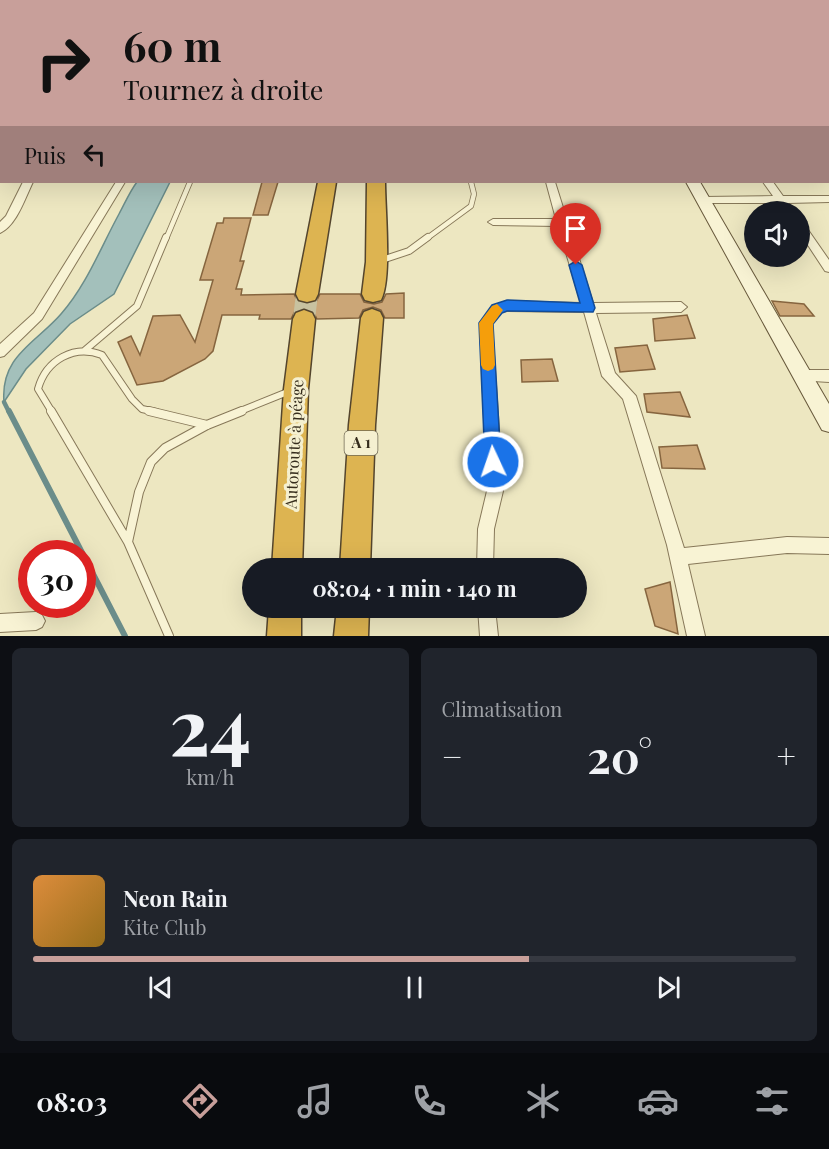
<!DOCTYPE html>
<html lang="fr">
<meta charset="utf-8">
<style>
:root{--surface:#171b24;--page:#20242c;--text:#f1f3f6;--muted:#9ea1a6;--line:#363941;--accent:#c89f9a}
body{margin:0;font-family:"Playfair Display",serif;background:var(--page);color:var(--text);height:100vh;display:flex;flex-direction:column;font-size:22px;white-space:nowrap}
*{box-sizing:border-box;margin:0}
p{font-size:20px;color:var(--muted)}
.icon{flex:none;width:33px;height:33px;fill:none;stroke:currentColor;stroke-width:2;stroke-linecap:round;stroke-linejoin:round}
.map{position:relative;height:636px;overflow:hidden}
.details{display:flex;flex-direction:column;gap:12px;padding:12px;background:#0d0f14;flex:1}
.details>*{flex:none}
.banner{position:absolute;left:0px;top:0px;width:830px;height:183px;box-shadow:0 6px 24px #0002;background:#c89f9a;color:#111;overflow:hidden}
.buttons{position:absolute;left:744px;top:201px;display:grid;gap:12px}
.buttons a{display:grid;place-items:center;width:66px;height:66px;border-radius:50%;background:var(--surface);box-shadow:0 6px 24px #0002;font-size:30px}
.speed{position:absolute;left:18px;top:540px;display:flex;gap:12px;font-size:30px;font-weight:700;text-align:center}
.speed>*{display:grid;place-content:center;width:78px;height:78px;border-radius:50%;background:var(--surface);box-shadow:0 6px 24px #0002;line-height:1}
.speed .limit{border:9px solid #d22;background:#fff;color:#111}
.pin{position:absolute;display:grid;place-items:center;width:51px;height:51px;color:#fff;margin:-62px -26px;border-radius:50% 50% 50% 0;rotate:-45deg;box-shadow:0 0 6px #0007}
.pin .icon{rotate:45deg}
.me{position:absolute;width:66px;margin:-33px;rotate:357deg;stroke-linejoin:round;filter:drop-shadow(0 0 4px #0008)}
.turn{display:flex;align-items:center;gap:21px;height:126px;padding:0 24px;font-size:27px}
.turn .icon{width:78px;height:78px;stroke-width:2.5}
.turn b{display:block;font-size:42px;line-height:51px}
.then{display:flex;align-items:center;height:57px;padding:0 24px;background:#0003;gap:12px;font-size:22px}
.big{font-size:45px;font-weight:700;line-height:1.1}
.details .card{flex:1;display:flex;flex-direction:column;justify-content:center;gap:9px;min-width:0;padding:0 21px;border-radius:9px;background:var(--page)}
.details .dial{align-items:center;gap:0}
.dial b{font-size:78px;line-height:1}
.song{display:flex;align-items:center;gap:18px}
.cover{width:72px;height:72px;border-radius:9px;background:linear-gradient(135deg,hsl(30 70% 55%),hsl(40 70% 35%))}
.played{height:6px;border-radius:3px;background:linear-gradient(90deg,var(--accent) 65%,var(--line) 65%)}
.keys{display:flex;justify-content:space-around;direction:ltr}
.heat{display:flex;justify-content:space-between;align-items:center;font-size:33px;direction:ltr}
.details .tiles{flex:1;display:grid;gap:12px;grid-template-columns:1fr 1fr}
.card:last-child{grid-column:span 2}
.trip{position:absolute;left:242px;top:558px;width:345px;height:60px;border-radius:30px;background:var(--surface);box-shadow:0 6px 24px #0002;font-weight:700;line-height:60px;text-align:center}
.tab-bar{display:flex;height:96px;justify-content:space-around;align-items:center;background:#090b0e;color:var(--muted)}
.tab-bar .icon{width:42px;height:42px}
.tab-bar .selected{color:var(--accent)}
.tab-bar b{font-size:27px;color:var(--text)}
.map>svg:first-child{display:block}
.water{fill:#a3c0bb;stroke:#6b8d8a;stroke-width:1.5}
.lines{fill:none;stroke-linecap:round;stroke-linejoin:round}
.stream-far1{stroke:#6b8d8a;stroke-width:4.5}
.stream{stroke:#6b8d8a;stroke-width:6}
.building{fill:#cba677;stroke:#86653f;stroke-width:1.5}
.highway-tunnel{stroke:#c8c2a0;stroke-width:22;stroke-dasharray:22 11;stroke-linecap:butt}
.lane-far2-casing{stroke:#877859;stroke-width:6}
.lane-far1-casing{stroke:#877859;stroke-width:8}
.lane-casing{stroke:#877859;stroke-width:10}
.street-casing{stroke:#877859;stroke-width:2}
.secondary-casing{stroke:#68593c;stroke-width:2}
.highway-casing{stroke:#54452d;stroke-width:3}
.lane-far2{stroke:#f8f3d4;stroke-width:4.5}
.lane-far1{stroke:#f8f3d4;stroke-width:6}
.lane{stroke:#f8f3d4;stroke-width:8}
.street{fill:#f8f3d4;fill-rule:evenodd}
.secondary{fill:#f8f3d4;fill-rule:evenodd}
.highway{fill:#ddb451;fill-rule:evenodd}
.route{fill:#1a73e8;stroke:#114b97;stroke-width:1.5}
.slow{fill:#f59e0b}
.labels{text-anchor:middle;stroke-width:6;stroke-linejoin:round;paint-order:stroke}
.shield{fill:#f5f0d0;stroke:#6f6853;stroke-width:1.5}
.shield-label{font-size:15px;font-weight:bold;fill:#362d1d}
.street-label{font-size:16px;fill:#362d1d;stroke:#f5f0d0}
</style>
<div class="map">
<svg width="829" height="636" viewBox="0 0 829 636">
<rect width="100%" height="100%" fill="#ede7c1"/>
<path class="water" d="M137,182H170L114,294L70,324L26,369L4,402C0,356 36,343 61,314C86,286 101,247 119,214C125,203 130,191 137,182Z"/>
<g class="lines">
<path class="stream-far1" d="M4,402L9,412"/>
<path class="stream" d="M9,411L125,636"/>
</g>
<path class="building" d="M262,182H278L268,215H253Z
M224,218H251L240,261H244L236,289H242L241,295L294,294L298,302L308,304L316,302L320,294H360L364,302L374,304L382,302L386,294L404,293V318H385L381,310L373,307L363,310L359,318L317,319L313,311L305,308L295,311L291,319H259L260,315H222L213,351L205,359L163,381L137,385L118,342L131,336L140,355L153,316L180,315L195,342L213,280H200L217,223H223Z
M772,301L804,304L814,316H780Z
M687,315L695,338L655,341L653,319Z
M647,345L655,369L620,372L615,348Z
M552,359L558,381L522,382L521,360Z
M680,392L690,417L647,412L644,394Z
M697,445L705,469L662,468L659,447Z
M670,582L678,634L655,626L645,589Z"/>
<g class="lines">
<path class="highway-tunnel" d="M304,319L307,294"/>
<g class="lane-far2-casing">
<path id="lane-far2" d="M166,239L190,182
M426,239L471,206L474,194L471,182"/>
</g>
<g class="lane-far1-casing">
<path id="lane-far1" d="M379,261L409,251L428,237
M84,351L137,306L166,237
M52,412L38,389C46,360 74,344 102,355L132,399L142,409L156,412
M238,412L290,391"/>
</g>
<g class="lane-casing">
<path id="lane" d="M51,411L128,542
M149,411L207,425
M169,636L128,542L139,492L151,462L165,448L207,425L242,411"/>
</g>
<g class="street-casing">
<path id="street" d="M13,0H25L10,2Z
M112,0H119L111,2Z
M185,0H195L182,2Z
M435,0H441V2H435Z
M500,0H506V2H500Z
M729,0H735L736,2H730Z
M765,0H772L773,2H766Z
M826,0H829V3L823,2Z
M2,1L4,2H2L0,6V2Z
M2,14V19H0V15Z
M828,21H829V25H828Z
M828,32H829V36H828Z
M0,56H2V60H0Z
M828,65H829V69H828Z
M0,73H2L0,79Z
M828,83H829V88H828Z
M0,88H2V92H0Z
M828,96H829V100H828Z
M828,121H829V127H828Z
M0,124H2V130H0Z
M828,163H829V170H828Z
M0,167H2V173H0Z
M23,182H33C25,198 17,225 0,233V222L6,216Z
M116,182H125L42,319L4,356L0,357V344L34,313Z
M546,182H555L593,303L681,302L687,307L681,312L596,313L615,373L636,396L684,548L787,537L829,538V554L787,553L688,564L705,636H687L667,545L623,399L602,376L584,312L507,311L501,312L492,324L503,491L494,529L493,568H477L478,529L487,491L480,323L493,306L507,301L581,303L558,226L493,225L488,222L493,219H556Z
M763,182H773L783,196H829V202L788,203L794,212H783L777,203H703L698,200L703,197L773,196Z
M800,222L804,224L829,260V272L825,271L800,233Z
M802,370H829V382L797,380L795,376L797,372Z
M478,608H495L498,636H480Z
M36,612L42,615L45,621L42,627L36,630L0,632V614Z"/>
</g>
<g class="secondary-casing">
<path id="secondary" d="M585,0H595L596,2H586Z
M686,182H700L829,404V432L822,430Z"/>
</g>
<g class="highway-casing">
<path id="highway" d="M374,0H386L373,2Z
M391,0H403V2H391Z
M318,182H336L318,294L315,300L307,302L299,300L296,294Z
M367,182H385C385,209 392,279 381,300L373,302L365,300L362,294L366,262Z
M372,309L380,312L383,318L375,425L370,568H340L349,425L361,318L364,312Z
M304,310L312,313L315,319L308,389L302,568H272L284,389L293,319L296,313Z
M269,608H301V636H267Z
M337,608H369L368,636H334Z"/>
</g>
<use href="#lane-far2" class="lane-far2"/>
<use href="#lane-far1" class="lane-far1"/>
<use href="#lane" class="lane"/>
<use href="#street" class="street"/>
<use href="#secondary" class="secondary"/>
<use href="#highway" class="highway"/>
</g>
<path class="route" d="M576,261L582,265L595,308L593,312L507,311L502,313L493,324L501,462L499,468L493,470L487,468L485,462L479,323L492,305L507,300L580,303L569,265Z"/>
<path class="slow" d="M497,304L503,310L493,324L495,365L493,369L488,371L483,369L481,365L479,323L492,306Z"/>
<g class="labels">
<rect class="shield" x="344.5" y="431" width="33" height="24" rx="4.5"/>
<g class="shield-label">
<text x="361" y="448">A 1</text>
</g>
<g class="street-label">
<text transform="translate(294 444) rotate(-87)" y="6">Autoroute à péage</text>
</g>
</g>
</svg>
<div class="buttons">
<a><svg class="icon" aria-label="sound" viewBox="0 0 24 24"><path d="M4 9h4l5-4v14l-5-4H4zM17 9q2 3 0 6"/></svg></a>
</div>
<div class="speed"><div class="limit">30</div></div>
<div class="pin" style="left:576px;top:265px;background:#d93025"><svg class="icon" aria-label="arrive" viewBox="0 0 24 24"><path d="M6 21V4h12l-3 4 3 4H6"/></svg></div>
<svg class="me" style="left:493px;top:462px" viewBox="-20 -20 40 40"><circle r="17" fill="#1a73e8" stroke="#fff" stroke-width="3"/><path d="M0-11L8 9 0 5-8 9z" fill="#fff"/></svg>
<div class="trip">08:04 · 1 min · 140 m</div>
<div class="banner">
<div class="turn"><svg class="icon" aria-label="right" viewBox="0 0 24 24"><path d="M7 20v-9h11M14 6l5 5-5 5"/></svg><div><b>60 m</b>Tournez à droite</div></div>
<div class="then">Puis<svg class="icon" aria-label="left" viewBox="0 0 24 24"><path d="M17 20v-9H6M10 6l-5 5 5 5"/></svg></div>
</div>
</div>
<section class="details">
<div class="tiles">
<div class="card dial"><b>24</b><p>km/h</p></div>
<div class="card"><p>Climatisation</p>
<div class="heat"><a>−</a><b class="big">20°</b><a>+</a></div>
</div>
<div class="card">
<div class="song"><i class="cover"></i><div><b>Neon Rain</b><p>Kite Club</p></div></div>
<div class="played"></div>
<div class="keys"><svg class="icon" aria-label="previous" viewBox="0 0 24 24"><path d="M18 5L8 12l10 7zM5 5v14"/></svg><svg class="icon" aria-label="pause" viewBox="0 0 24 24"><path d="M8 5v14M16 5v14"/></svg><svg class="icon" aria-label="next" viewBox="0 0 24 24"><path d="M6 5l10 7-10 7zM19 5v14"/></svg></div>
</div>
</div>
</section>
<nav class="tab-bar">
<b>08:03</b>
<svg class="icon selected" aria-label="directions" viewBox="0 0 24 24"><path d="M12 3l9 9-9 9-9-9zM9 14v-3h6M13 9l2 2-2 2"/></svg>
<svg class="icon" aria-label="music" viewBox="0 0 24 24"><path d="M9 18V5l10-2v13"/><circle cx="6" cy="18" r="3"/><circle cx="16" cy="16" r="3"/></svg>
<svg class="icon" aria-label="phone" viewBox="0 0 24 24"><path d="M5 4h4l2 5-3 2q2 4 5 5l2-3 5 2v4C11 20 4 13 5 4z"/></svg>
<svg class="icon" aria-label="climate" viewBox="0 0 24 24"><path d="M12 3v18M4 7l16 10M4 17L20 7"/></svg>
<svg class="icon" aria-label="car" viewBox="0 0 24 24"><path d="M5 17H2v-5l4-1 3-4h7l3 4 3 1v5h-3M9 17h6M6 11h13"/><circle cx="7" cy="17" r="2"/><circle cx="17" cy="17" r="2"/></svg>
<svg class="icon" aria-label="filters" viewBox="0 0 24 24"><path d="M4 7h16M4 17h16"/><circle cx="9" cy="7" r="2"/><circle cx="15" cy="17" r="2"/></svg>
</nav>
